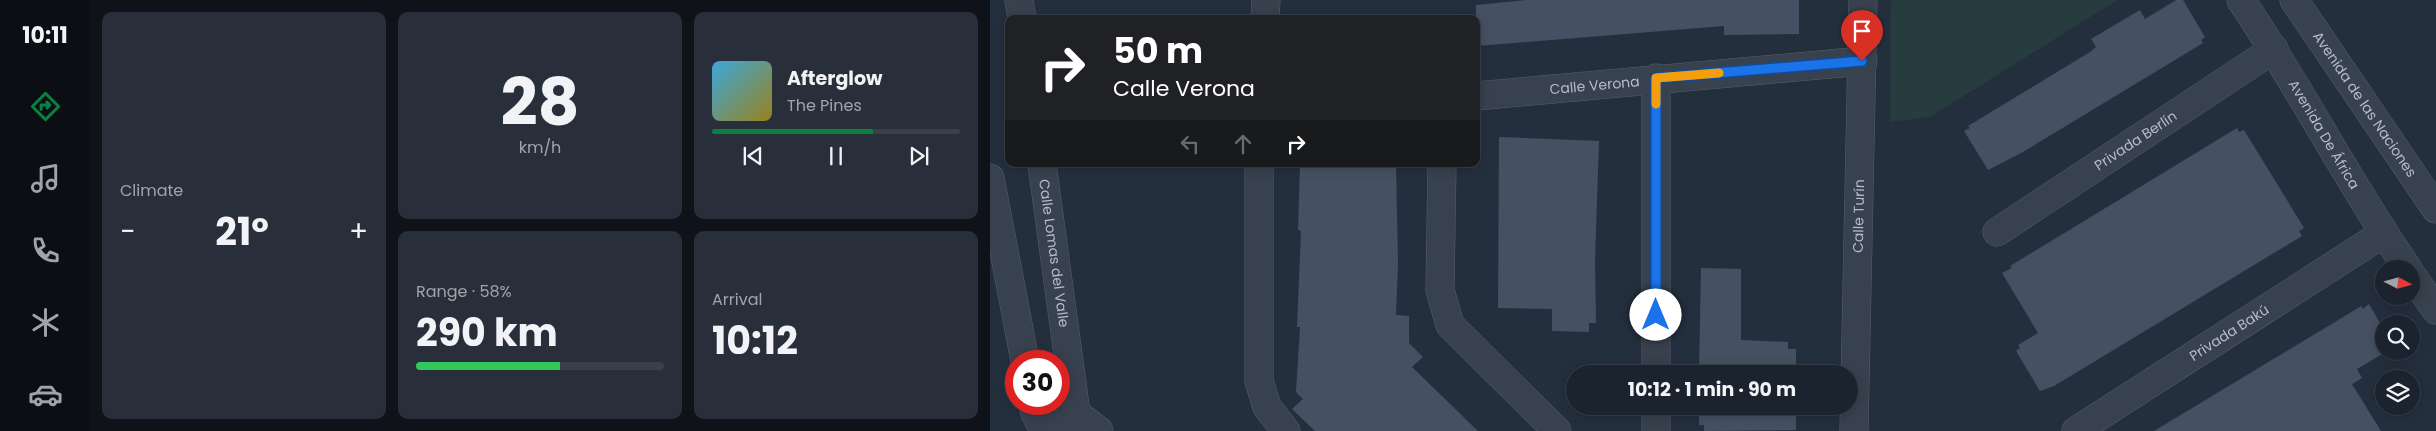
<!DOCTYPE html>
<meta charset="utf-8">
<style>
:root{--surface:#1b232e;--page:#282f3a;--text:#f1f3f6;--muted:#a0a4aa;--line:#39404a;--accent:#0b8043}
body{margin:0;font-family:Poppins,sans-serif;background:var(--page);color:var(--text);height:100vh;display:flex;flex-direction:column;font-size:19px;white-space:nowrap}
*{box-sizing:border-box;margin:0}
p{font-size:16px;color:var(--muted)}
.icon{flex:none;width:28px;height:28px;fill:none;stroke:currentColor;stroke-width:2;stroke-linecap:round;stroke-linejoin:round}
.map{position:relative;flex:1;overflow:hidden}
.panel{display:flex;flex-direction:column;gap:12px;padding:12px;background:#0f1319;width:900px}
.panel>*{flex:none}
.guide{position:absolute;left:15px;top:15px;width:475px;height:152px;border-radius:10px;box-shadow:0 2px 12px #0003,0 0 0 1px var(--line);background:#202124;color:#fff;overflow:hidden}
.needle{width:32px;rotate:96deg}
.tools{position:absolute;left:1385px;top:260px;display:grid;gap:10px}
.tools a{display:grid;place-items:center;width:45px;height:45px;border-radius:50%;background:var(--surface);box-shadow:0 2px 12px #0003,0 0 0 1px var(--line);font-size:25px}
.speed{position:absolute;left:15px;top:350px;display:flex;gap:10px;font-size:25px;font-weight:700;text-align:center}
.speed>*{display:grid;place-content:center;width:65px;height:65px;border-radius:50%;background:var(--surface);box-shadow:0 2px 12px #0003,0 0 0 1px var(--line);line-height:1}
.speed .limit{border:8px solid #d22;background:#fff;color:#111}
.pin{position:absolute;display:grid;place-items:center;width:42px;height:42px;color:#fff;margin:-51px -21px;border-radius:50% 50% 50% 0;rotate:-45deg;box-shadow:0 0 5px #0007}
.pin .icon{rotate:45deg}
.me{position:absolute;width:55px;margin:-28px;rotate:0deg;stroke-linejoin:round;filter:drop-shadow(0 0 4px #0008)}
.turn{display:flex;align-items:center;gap:18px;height:105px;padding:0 25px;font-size:22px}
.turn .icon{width:65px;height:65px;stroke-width:2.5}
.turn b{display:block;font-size:35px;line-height:42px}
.lanes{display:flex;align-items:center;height:48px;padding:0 25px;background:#0003;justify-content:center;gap:25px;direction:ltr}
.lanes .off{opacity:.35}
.big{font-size:38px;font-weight:700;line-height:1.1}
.panel .card{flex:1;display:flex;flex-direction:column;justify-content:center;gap:8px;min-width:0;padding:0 18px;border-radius:10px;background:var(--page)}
.panel .dial{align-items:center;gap:0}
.dial b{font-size:65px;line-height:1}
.song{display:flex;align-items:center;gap:15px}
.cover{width:60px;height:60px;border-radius:8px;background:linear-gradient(135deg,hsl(200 70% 55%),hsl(50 70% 35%))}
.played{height:5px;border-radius:2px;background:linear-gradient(90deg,var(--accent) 65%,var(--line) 65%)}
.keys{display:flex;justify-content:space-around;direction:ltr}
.heat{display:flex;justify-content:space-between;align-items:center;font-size:28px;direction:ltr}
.charge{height:8px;border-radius:4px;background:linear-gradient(90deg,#34c759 58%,var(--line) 0)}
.panel .tiles{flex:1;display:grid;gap:12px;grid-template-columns:repeat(3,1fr)}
.card:first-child{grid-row:span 2}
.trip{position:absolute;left:576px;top:365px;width:292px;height:50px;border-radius:25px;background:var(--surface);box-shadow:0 2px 12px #0003,0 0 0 1px var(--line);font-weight:700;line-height:50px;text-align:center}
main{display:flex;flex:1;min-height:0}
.tab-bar{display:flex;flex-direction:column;width:90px;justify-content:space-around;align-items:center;background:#0b0e12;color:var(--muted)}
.tab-bar .icon{width:35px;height:35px}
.tab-bar .on{color:var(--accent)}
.tab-bar b{font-size:22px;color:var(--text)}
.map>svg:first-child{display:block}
.green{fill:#263c3f}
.building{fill:#455162}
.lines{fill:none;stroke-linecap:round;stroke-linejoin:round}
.minor-casing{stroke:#565f6c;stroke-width:29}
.tertiary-casing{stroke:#565f6c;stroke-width:29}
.minor{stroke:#38414e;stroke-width:28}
.tertiary{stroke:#38414e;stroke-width:28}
.route-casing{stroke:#114b97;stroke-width:12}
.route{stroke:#1a73e8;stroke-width:9}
.slow{stroke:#f59e0b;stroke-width:9}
.labels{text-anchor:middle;stroke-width:5;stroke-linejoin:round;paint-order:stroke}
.street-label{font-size:14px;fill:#b4bcc9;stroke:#1d2633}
</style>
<main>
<nav class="tab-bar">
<b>10:11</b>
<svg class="icon on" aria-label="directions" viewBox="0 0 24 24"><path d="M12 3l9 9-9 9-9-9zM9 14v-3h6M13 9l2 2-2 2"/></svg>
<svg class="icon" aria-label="music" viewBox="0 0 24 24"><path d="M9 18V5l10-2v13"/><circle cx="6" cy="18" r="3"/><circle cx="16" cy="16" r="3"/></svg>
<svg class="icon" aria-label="phone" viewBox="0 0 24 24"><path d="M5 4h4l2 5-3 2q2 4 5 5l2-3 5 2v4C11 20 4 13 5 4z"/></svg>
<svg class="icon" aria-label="climate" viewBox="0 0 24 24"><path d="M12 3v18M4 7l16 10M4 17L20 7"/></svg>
<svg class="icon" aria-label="car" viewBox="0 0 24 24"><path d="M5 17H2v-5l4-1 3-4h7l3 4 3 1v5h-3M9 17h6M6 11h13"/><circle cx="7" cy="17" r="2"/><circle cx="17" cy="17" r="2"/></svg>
</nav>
<section class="panel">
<div class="tiles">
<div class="card"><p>Climate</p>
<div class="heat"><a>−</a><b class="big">21°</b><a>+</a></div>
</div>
<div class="card dial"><b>28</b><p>km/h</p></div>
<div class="card">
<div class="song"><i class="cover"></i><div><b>Afterglow</b><p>The Pines</p></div></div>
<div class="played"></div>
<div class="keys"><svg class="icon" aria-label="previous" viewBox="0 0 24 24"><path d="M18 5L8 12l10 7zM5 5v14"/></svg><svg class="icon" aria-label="pause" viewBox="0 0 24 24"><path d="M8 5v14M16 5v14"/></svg><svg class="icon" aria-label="next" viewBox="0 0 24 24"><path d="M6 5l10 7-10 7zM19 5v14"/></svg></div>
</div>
<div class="card"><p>Range · 58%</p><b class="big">290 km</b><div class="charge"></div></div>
<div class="card"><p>Arrival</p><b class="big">10:12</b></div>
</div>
</section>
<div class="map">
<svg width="1446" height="431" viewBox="0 0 1446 431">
<rect width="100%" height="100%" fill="#242f3e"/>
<path class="green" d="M901,0H1127L940,117L900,122Z"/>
<path class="building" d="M536,0H809V34L734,35V26L486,46V5Z
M1186,0H1193L1215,37L1211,40L1213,43L1033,152L998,170L974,131L980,128L978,126L1100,52L1106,47L1101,39L1150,10L1155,19Z
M1247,128L1249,132L1254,130L1314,228L1309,231L1312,236L1064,386L1050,391L1026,351L1030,348L1028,345L1048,333L1012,273L1022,268L1020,266Z
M509,137L609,141L605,261L606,323H599V332L562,331V309L508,308Z
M310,164H406L408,264L406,315L419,316V343L433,357L422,367L488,431H325L302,409L313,399L306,392L310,327H307L311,231L308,230Z
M711,268L751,269V340L798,342V349H806V374H709Z
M1379,304L1394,330V353L1367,369L1372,378L1362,384L1391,431H1164L1350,319L1371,306L1373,309Z
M709,406H806V430L714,431V425H709Z"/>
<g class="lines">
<g class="minor-casing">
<g id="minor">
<path d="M275,19L276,0"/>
<path d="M666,78V374"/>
<path id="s1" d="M486,96L873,61"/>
<path d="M269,164V381L277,407L296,431"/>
<path d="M452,164L450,290L460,325L567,431"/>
<path id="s2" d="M1007,232L1284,49"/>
<path d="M666,406V431"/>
<path d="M45,413H86L109,431"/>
<path id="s3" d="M864,431L873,0"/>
<path id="s4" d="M1086,431L1394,233"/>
</g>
</g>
<g class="tertiary-casing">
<g id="tertiary">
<path d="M29,0L32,19"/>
<path id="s5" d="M1251,0C1310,87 1358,182 1418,269"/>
<path id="s6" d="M1304,0L1446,209"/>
<path id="s7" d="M52,164L86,413L79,431"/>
<path d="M0,178L35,361"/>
<path d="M1421,274L1446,310"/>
<path d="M43,404L45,413L54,431"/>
</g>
</g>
<use href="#minor" class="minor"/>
<use href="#tertiary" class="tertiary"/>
</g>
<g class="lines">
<g class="route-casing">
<path id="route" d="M666,315V78L872,61"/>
</g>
<use href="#route" class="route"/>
<path class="slow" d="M666,104V78L729,73"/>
</g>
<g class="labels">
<g class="street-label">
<text dy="5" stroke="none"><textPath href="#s1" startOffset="119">Calle Verona</textPath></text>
<text dy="5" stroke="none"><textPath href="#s6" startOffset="126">Avenida de las Naciones</textPath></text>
<text dy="5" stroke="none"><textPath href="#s5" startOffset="158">Avenida De África</textPath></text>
<text dy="5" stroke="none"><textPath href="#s2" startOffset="166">Privada Berlín</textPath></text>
<text dy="5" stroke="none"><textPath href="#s3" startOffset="215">Calle Turín</textPath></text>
<text dy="5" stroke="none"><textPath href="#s7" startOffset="90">Calle Lomas del Valle</textPath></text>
<text dy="5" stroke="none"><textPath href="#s4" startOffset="182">Privada Bakú</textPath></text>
</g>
</g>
</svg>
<div class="tools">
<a><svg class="needle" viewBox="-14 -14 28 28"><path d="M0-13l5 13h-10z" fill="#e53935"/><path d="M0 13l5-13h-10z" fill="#a0a4aa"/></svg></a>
<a><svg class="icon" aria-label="search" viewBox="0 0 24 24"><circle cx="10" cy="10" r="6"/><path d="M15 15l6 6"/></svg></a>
<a><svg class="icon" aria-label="layers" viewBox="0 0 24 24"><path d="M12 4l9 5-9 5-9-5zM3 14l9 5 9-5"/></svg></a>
</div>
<div class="speed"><div class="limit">30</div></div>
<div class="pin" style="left:872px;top:61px;background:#d93025"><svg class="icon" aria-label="arrive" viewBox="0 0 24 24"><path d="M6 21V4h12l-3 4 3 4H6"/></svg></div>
<svg class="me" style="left:666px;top:315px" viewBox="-20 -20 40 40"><circle r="19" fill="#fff"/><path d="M0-13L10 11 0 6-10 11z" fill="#1a73e8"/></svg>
<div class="trip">10:12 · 1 min · 90 m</div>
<div class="guide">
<div class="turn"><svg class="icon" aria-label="right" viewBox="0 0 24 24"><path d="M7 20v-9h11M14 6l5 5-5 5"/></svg><div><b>50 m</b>Calle Verona</div></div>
<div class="lanes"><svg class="icon off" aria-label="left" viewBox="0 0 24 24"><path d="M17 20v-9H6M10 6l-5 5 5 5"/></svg><svg class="icon off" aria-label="ahead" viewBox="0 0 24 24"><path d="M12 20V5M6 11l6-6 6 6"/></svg><svg class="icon" aria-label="right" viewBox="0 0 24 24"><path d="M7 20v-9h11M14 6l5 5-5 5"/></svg></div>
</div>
</div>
</main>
